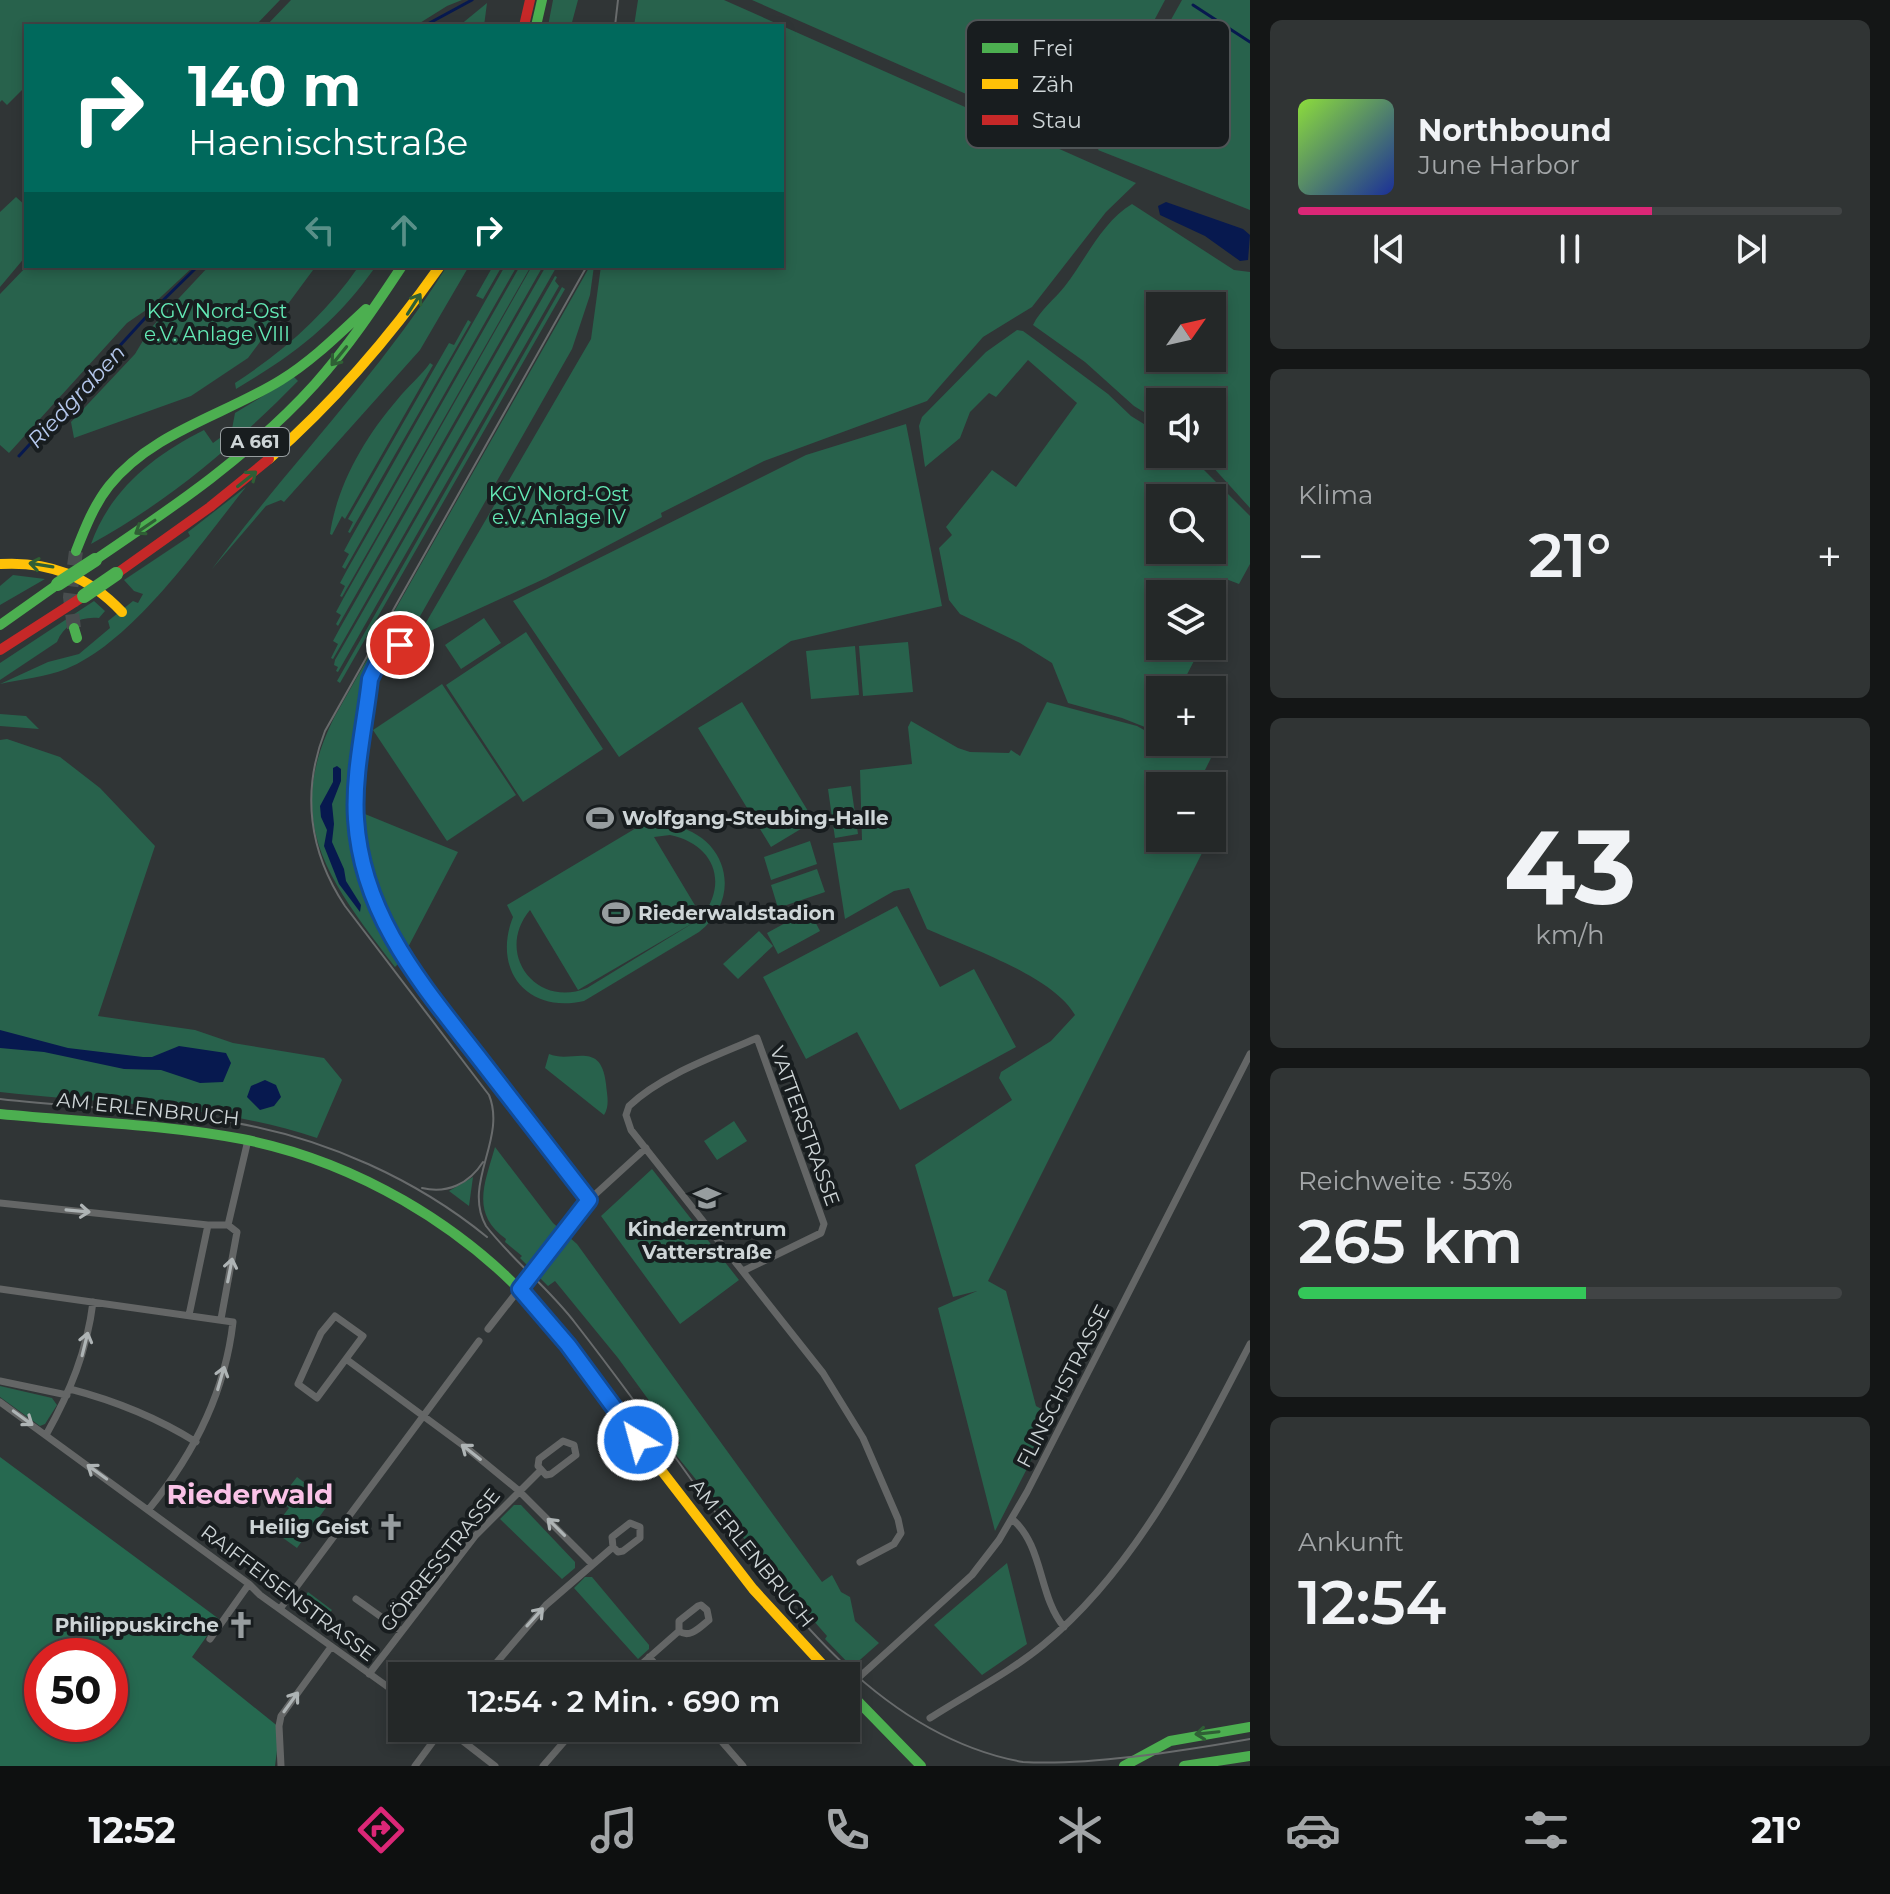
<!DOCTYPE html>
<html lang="de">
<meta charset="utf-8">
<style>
:root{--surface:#242828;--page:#303434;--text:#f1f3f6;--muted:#a3a6a8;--line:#414445;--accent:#db2777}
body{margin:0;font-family:Montserrat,sans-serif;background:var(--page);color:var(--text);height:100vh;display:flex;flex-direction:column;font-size:30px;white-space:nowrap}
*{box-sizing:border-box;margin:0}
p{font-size:26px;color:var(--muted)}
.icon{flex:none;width:44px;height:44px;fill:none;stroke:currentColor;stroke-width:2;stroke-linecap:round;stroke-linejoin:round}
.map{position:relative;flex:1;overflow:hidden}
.sheet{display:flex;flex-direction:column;gap:20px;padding:20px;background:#141616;width:640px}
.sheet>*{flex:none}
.top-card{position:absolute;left:24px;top:24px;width:760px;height:244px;border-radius:0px;box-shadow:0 4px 12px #0003,0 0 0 2px var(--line);background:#00695c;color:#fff;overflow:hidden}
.needle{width:52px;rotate:56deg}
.buttons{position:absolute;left:1146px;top:292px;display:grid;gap:16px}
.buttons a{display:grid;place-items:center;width:80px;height:80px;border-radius:0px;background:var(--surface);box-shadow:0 4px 12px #0003,0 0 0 2px var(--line);font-size:40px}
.speed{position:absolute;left:24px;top:1638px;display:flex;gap:16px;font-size:40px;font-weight:700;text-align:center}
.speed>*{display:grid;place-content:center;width:104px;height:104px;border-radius:50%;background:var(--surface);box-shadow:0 4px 12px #0003,0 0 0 2px var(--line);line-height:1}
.speed .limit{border:12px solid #d22;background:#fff;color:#111}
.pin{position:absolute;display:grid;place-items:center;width:68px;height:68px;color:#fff;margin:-34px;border:4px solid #fff;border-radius:50%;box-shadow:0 2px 8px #0007}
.me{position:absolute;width:88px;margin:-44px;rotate:323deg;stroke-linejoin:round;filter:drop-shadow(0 0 6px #0008)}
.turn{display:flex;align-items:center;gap:28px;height:168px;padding:0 32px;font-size:36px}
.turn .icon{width:104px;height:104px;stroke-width:2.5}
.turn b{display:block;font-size:56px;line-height:68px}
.lanes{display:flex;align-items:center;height:76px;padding:0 32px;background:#0003;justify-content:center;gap:40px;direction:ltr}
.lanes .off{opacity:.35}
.big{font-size:60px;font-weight:600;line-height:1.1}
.sheet .widget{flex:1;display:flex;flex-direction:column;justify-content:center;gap:12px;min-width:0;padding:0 28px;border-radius:12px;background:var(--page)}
.sheet .dial{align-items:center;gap:0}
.dial b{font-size:104px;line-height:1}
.song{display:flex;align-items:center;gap:24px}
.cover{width:96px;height:96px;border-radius:12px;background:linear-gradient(135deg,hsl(90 70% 55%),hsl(230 70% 35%))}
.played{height:8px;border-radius:4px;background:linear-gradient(90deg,var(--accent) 65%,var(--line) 65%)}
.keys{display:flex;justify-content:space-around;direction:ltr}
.heat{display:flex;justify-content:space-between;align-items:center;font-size:44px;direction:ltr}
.charge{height:12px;border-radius:6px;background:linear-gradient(90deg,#34c759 53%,var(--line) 0)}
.trip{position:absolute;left:388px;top:1662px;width:472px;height:80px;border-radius:0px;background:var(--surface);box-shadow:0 4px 12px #0003,0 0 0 2px var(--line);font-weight:600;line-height:80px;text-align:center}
.dock{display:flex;height:128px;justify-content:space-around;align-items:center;background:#0e1010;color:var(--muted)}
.dock .icon{width:56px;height:56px}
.dock .selected{color:var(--accent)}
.dock b{font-size:36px;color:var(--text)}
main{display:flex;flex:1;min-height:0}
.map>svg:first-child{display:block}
.green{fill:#28624c;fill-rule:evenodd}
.forest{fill:#266950;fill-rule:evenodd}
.water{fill:#07194f}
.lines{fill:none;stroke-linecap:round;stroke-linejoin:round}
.stream{stroke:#07194f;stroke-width:3}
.highway-tunnel{stroke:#484d4e;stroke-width:14;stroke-dasharray:14 7;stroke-linecap:butt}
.street{stroke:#646666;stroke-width:7}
.fast{stroke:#4caf50;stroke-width:10}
.slow{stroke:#ffc107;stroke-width:10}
.jam{stroke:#c62828;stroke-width:10}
.tram{stroke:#686b6c;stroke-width:2}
.fast-bridge{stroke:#4caf50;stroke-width:14}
.oneway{stroke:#2f5f35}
.oneway2{stroke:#aeb4b5}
.route-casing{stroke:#114b97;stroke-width:20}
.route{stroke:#1a73e8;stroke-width:14}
.labels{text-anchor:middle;stroke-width:8;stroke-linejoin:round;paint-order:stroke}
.shield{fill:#181d1f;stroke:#979ea0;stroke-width:2}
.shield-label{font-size:18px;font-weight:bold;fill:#ced5d7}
.park-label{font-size:20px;fill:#63e9b5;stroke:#181d1f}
.poi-label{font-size:20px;font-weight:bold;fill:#ced5d7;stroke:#181d1f;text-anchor:start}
.street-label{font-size:20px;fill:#ced5d7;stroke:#181d1f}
.water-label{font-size:22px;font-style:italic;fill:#b5c8ed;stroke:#181d1f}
.district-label{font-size:28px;font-weight:bold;fill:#fac2e7;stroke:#181d1f}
.key{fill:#181d1f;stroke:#4f5456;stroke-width:2}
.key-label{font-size:22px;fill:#ced5d7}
</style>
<main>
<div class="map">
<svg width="1250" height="1766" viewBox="0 0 1250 1766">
<rect width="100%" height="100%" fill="#303536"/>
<path class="green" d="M0,0H280L255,26H26V86L7,105L2,100L0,102Z
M291,0H462L447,6L415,26H266Z
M553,0H578L571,26H548Z
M638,0H724L1136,183L1106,212L1032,307L983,337L927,401L764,461L661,513L662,517L546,578L428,632L424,626L591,339L601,266H782V26H634Z
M752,0H1165L1087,147Z
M1182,0H1250V210L1098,150Z
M487,3L484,26H459Z
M16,197L26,206V256L0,287V212Z
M1132,204L1234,270L1250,272V508L1201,454H1212V402H1160V422L1134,406L1085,362L1033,325C1040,310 1055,299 1065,286C1086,259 1102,222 1132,204ZM1212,306V358H1160V306Z
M27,266H194L149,308L127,323L9,453L0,445V294Z
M209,266H316L248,358L191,396L74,438L71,422L135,354L150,329Z
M359,266H376C336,323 295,354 236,389L235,383C284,351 326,314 359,266Z
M447,266H469L420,350L284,502L281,500L266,506L212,569C288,466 379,375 447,266Z
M493,266H502L483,299L476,296Z
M505,266H517L345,569L342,567L349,554L344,551L351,538Z
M520,266H531L342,597L340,596L345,586L340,583L347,570Z
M532,266H543L338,626L336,624L341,615L336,612L343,599Z
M546,266H557L333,659L331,658L338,644L333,641L340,628Z
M590,266H594L590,295L572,349L419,618C405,637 377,645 367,666C348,790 329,850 399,963L395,967C332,884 280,824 335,716Z
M555,276L557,277L555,281L559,286L338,672L336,671L338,667L334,665L335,660Z
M562,287L565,289L340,683L337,681Z
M468,320L471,322L350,533L348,532L353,522L348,519L449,343L454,345Z
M1017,330L1023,331L1034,339L1108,394L1131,416L1160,434V454H1188L1250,516V564L1239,584L1226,579L1211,594H1160V646H1190L1196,657L1179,690H1160V724L1155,731L1122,718L1068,703L1052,663L1020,643L960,614L949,600L939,548L952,535L946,527L992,470L1016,487L1077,403L1028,360L996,397L989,393L970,412L960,438L925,467L919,426L922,417L986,352ZM1212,498V550H1160V498Z
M430,363L433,365L345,519L342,516L332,535L330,534C337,485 365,437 397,400C407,387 422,375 430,363Z
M294,377L298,381C236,444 168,502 91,544C110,490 154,455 204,430L213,443L232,429L235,413Z
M906,424L942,606L791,641L619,757L513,601L806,455Z
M246,487C200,544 133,642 66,669C46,677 21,679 0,684L48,662L79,654L110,628L108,621L133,601L138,603L143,594L134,591L124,580L190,536L188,532Z
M13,575L45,579L0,605V586Z
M94,601L105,611L99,618C81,616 64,624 57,642L0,680V663Z
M484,618L501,643L461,669L445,645Z
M526,632L603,749L523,802L446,685Z
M908,642L913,692L863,696L859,646Z
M855,646L859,695L811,699L806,651Z
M442,684L516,795L447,841L373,730Z
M742,702L814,821L771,847L698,728Z
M1047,702L1137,726L1160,739V742L1177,749L1212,756L1197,786H1160V838L1209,839L988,1281L1006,1291L1036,1406L1054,1416L995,1531L938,1308L977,1291L953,1297L915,1165L1012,1100L999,1078L1001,1072L1051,1041L1075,1015C1053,976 969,948 927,929L909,888L894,891L845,919L833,843L862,840L860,770L912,764L908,727L911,721L958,748L970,752L1009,753L1011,750L1020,756Z
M0,714L26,716L39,729L0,726Z
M7,739L60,757L100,788L155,846L98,1016L195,1030L233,1043L324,1058L342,1080L317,1138C215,1104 107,1104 0,1092V740Z
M851,786L858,834L835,838L828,789Z
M360,812L458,852L404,955C372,901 366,874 360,812Z
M663,812L669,825C726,833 745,896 699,932L584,1001C527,1014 492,970 513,917L507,905ZM670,835C713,844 729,881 702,917L654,837ZM530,910L578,990L698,920L587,988C536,1009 494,953 530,910Z
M810,841L817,864L771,880L764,857Z
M817,869L825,892L778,908L771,885Z
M897,906L940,987L974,969L1016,1047L900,1110L857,1032L806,1059L763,977Z
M809,910L820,931L778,954L767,933Z
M759,931L773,946L738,979L723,964Z
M549,1054C572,1064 601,1039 606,1084C607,1095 610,1106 604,1115L545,1068Z
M734,1121L747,1141L717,1160L704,1141Z
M495,1147L553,1223L577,1244L822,1582L832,1575L841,1592L850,1597L855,1621L879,1643L852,1667L825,1639L827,1636L771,1572L672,1450L680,1443L618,1358L555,1281L548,1286L520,1258L522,1256L505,1242L506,1239C470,1213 485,1183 495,1147Z
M652,1169L739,1280L680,1324L601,1216Z
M473,1177L469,1206L449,1191Z
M0,1386L52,1398L57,1405L45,1424L40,1426L0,1397Z
M297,1477L330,1502L297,1548L272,1530L289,1508L279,1500Z
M514,1505H521L575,1562V1568L562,1579L500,1519Z
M1007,1563L1027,1644L982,1675L934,1625Z
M585,1577H592L649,1645V1649L638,1659L574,1588Z
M308,1592L332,1610L321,1624L298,1606Z"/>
<path class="forest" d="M0,1457L219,1619L192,1657L280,1728L275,1766H0ZM42,1656H110V1724H42Z"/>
<path class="water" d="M1166,202L1243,229L1250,235L1248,260L1240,261L1205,236L1160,215L1158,206Z
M337,766L341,769V781L332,804L334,824L332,842L344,869L346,881L361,905L360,912L339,884L324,846L327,830L321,817L320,806L333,782V768Z
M0,1030L68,1048L143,1057H152L179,1046L226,1053L231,1063L223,1082L200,1083L161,1070L124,1069L44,1052L0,1048Z
M265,1080L276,1085L281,1097L274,1106L260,1110L247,1097L251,1086Z"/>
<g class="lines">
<path class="stream" d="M1193,5L1250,42
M424,26L472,0
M19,456L147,316L198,266"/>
<path class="highway-tunnel" d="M74,628L70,597L76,551"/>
<path class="street" d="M400,645L377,664L370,679C357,792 339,861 406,963L589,1200
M0,1203L208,1225H228
M228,1225L248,1140
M743,1271L821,1233L824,1224L757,1038C716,1056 661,1075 629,1106L626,1115L631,1130L823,1373L863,1438L898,1519L901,1533L894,1544L860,1562
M0,1289L233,1322C225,1393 194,1454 149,1509
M189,1315L208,1225
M335,1316L363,1336L317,1398L298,1384L321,1333Z
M221,1319L237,1232L228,1225
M488,1329L589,1200L646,1148
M346,1359L468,1449L518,1490L592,1564
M0,1381L67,1395
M70,1389C116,1401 156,1417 196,1442
M0,1402L249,1584L260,1595L402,1697
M46,1435C70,1392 87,1351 93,1302
M563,1441L574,1445L576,1455L551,1474L546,1475L538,1466L539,1459Z
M1012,1519C1044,1546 1038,1596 1064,1627
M630,1523L640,1527V1538L623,1551L618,1552L613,1547L612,1537Z
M356,1599L401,1631
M280,1609L479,1341
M210,1639L249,1584
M649,1657L666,1676
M369,1674L475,1536L540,1471
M485,1676L546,1605L613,1547
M628,1676L679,1631V1621L698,1606L701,1605L707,1610L709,1620C700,1627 690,1639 679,1631
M846,1689L972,1575L999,1540L1027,1492L1250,1054
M930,1718C967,1694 1009,1673 1043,1645C1136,1569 1196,1448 1250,1344
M446,1728L495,1766
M710,1728L743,1766
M281,1766L279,1726L281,1716L331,1647
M415,1766L443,1728
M543,1766L576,1728"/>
<path class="fast" d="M536,26L542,0
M76,551C85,528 94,505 109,486C152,432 225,415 281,380C312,361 339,334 366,309
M95,560C172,508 252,454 315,384C348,347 375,307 402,266
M0,625L58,584
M74,628L77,638
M0,1114C80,1122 163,1124 242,1139C354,1161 462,1224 538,1309C576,1351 607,1398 641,1444
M846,1689L921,1766
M1124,1766L1170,1741L1250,1727
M1184,1766L1250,1756"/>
<path class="slow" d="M269,459C335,401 390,337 440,266
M0,564C49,561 88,576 122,612
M641,1444L753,1589L833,1676"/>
<path class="jam" d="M524,26L530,0
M116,574L210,507L269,459
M0,650L84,596"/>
<path class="tram" d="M615,26L618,0
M587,266L325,731C301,792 309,852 345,906L489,1095C507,1139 462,1183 486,1226C513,1261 549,1288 576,1324C618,1378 658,1433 698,1489C781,1600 877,1736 1023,1762C1089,1766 1183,1751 1250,1739
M0,1099C78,1108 158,1109 236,1123C326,1139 416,1179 487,1237
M422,1188C447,1194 469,1184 483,1162"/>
<path class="fast-bridge" d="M58,584L95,560
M84,596L116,574"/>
</g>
<defs><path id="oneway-shaft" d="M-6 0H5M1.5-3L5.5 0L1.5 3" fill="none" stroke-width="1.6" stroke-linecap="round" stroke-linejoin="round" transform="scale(2)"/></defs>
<g class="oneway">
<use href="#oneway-shaft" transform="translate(414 304) rotate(-57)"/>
<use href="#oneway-shaft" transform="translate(339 356) rotate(129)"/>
<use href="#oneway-shaft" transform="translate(247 479) rotate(-39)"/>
<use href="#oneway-shaft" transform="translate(145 527) rotate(146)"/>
<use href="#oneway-shaft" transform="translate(41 565) rotate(-171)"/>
<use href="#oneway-shaft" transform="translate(1207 1733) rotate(174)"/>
</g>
<g class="oneway2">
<use href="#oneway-shaft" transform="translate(78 1211) rotate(5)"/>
<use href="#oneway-shaft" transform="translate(230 1270) rotate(-79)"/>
<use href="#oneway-shaft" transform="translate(85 1344) rotate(-76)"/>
<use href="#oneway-shaft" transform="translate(221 1378) rotate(-74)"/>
<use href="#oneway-shaft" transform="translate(23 1418) rotate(36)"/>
<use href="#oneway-shaft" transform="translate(471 1452) rotate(-142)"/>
<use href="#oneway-shaft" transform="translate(97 1472) rotate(-144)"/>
<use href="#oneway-shaft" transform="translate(556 1527) rotate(-135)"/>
<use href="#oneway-shaft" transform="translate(535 1617) rotate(-48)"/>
<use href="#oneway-shaft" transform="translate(291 1702) rotate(-54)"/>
</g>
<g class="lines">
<g class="route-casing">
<path id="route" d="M400,645L377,664L370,679C365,725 353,774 356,819C362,915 420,982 476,1054C514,1103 551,1151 589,1200L520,1289L568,1345L638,1440"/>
</g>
<use href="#route" class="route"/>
</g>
<defs>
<g id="stadium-bare" transform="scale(2.16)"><path d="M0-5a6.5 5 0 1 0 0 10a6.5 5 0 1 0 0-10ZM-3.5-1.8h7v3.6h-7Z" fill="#979d9f" stroke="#181d1f" stroke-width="2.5" paint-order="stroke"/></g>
<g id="school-bare" transform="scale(2.16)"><path d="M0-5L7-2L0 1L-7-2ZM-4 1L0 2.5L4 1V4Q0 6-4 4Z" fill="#979d9f" stroke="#181d1f" stroke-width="2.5" paint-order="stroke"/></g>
<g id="church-bare" transform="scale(2.16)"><path d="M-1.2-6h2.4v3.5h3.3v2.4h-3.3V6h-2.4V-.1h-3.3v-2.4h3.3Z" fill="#979d9f" stroke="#181d1f" stroke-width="2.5" paint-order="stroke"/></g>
</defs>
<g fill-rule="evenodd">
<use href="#stadium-bare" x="600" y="818"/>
<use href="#stadium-bare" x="616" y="913"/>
<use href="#school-bare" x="707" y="1198"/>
<use href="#church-bare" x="391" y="1527"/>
<use href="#church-bare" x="241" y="1625"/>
</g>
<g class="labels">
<rect class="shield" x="221" y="428" width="68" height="28" rx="6"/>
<g class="shield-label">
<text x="255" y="448">A 661</text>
</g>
<g class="park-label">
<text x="217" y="318">KGV Nord-Ost<tspan x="217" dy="23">e.V. Anlage VIII</tspan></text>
<text x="559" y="501">KGV Nord-Ost<tspan x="559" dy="23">e.V. Anlage IV</tspan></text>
</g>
<g class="poi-label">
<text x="622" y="825">Wolfgang-Steubing-Halle</text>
<text x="638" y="920">Riederwaldstadion</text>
<text x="707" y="1236" text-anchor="middle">Kinderzentrum<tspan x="707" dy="23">Vatterstraße</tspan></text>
<text x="369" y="1534" text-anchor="end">Heilig Geist</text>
<text x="219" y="1632" text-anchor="end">Philippuskirche</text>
</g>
<g class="street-label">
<text transform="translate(148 1109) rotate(6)" y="7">AM ERLENBRUCH</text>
<text transform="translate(805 1126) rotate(70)" y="7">VATTERSTRASSE</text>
<text transform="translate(1063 1386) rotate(-63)" y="7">FLINSCHSTRASSE</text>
<text transform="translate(752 1553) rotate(51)" y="7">AM ERLENBRUCH</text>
<text transform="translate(440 1560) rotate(-51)" y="7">GÖRRESSTRASSE</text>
<text transform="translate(288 1593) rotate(37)" y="7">RAIFFEISENSTRASSE</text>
</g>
<g class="water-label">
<text transform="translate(76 396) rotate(-47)" y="8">Riedgraben</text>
</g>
<g class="district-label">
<text x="250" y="1504">Riederwald</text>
</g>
</g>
<rect x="966" y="20" width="264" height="128" rx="12" class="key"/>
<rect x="982" y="43" width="36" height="10" fill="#4caf50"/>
<rect x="982" y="79" width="36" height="10" fill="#ffc107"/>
<rect x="982" y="115" width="36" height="10" fill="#c62828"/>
<g class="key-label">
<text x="1032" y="56">Frei</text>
<text x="1032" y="92">Zäh</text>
<text x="1032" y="128">Stau</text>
</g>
</svg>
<div class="buttons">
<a><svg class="needle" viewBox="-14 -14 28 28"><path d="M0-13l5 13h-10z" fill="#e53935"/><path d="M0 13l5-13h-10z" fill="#a3a6a8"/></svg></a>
<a><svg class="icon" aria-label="sound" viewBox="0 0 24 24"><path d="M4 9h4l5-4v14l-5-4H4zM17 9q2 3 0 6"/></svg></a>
<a><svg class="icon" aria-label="search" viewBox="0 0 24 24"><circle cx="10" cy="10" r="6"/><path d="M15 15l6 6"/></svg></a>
<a><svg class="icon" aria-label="layers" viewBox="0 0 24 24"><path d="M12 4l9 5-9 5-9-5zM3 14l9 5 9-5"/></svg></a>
<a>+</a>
<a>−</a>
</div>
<div class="speed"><div class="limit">50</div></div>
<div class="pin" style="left:400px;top:645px;background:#d93025"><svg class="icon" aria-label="arrive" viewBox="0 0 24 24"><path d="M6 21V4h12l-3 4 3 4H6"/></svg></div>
<svg class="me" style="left:638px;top:1440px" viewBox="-20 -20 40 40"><circle r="17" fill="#1a73e8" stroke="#fff" stroke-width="3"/><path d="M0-11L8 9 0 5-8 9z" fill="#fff"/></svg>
<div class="trip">12:54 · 2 Min. · 690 m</div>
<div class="top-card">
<div class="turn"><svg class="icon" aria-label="right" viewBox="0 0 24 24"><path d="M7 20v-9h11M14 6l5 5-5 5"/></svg><div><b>140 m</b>Haenischstraße</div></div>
<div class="lanes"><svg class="icon off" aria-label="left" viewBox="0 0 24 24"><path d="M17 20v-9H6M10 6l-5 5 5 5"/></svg><svg class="icon off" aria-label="ahead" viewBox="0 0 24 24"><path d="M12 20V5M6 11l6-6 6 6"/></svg><svg class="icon" aria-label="right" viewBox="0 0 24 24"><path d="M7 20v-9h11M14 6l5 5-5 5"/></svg></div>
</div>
</div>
<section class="sheet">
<div class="widget">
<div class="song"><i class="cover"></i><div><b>Northbound</b><p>June Harbor</p></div></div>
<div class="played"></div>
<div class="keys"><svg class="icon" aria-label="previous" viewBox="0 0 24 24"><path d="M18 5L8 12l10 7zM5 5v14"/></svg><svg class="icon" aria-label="pause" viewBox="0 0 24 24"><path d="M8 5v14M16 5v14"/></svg><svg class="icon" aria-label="next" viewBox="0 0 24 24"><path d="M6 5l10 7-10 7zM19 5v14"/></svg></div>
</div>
<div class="widget"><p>Klima</p>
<div class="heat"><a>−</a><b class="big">21°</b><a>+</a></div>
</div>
<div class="widget dial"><b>43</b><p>km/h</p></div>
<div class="widget"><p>Reichweite · 53%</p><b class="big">265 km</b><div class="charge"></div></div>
<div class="widget"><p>Ankunft</p><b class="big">12:54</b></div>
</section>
</main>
<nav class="dock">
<b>12:52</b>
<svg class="icon selected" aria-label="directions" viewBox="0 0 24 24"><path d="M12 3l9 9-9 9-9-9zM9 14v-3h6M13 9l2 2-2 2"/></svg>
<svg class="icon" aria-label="music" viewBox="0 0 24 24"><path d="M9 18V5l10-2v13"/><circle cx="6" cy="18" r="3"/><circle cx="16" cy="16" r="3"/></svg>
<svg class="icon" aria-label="phone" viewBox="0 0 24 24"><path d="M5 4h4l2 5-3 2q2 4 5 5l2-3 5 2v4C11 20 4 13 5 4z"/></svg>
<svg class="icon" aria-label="climate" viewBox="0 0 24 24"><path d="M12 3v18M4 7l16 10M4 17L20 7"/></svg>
<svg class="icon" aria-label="car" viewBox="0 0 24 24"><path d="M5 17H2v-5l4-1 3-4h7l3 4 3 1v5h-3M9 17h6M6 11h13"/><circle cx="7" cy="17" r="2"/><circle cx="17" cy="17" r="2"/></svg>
<svg class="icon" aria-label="filters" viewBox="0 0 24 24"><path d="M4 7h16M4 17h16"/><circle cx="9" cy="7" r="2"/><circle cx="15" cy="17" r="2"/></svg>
<b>21°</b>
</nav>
